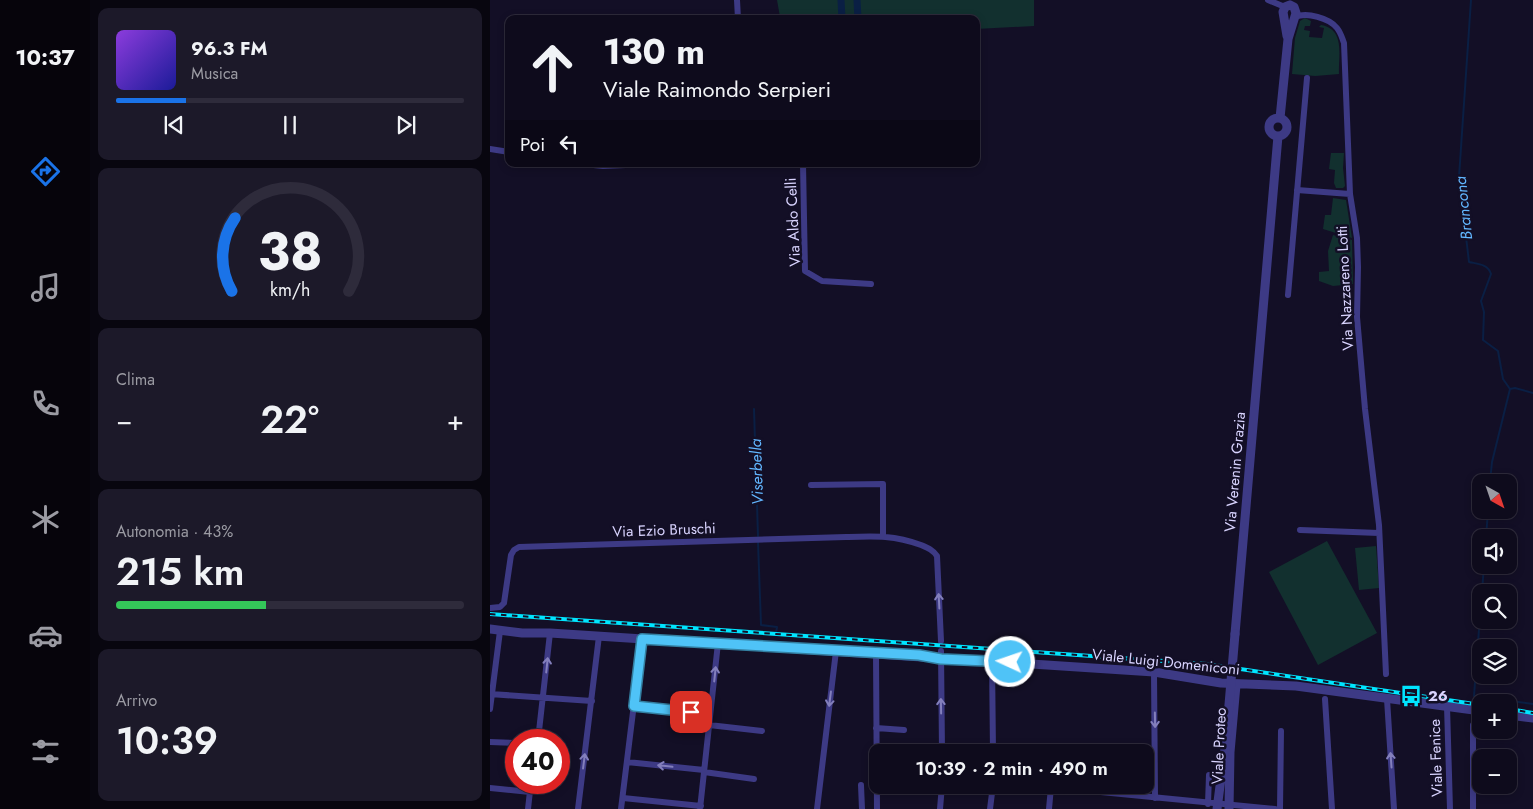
<!DOCTYPE html>
<html lang="it">
<meta charset="utf-8">
<style>
:root{--surface:#0e0b1c;--page:#1c1929;--text:#f1f3f6;--muted:#9b9ba3;--line:#2e2b3b;--accent:#1a73e8}
body{margin:0;font-family:Jost,sans-serif;background:var(--page);color:var(--text);height:100vh;display:flex;flex-direction:column;font-size:19px;white-space:nowrap}
*{box-sizing:border-box;margin:0}
p{font-size:16px;color:var(--muted)}
.icon{flex:none;width:28px;height:28px;fill:none;stroke:currentColor;stroke-width:2;stroke-linecap:round;stroke-linejoin:round}
.map{position:relative;flex:1;overflow:hidden}
.side{display:flex;flex-direction:column;gap:8px;padding:8px;background:#08060f;width:400px}
.side>*{flex:none}
.top-card{position:absolute;left:15px;top:15px;width:475px;height:152px;border-radius:10px;box-shadow:0 2px 8px #0003,0 0 0 1px var(--line);background:#0e0b1c;color:var(--text);overflow:hidden}
.needle{width:32px;rotate:140deg}
.buttons{position:absolute;left:982px;top:474px;display:grid;gap:10px}
.buttons a{display:grid;place-items:center;width:45px;height:45px;border-radius:10px;background:var(--surface);box-shadow:0 2px 8px #0003,0 0 0 1px var(--line);font-size:25px}
.speed{position:absolute;left:15px;top:729px;display:flex;gap:10px;font-size:25px;font-weight:700;text-align:center}
.speed>*{display:grid;place-content:center;width:65px;height:65px;border-radius:50%;background:var(--surface);box-shadow:0 2px 8px #0003,0 0 0 1px var(--line);line-height:1}
.speed .limit{border:8px solid #d22;background:#fff;color:#111}
.pin{position:absolute;display:grid;place-items:center;width:42px;height:42px;color:#fff;margin:-21px;border-radius:10px;box-shadow:0 2px 8px #0006}
.me{position:absolute;width:55px;margin:-28px;rotate:273deg;stroke-linejoin:round;filter:drop-shadow(0 0 4px #0008)}
.turn{display:flex;align-items:center;gap:18px;height:105px;padding:0 15px;font-size:22px}
.turn .icon{width:65px;height:65px;stroke-width:2.5}
.turn b{display:block;font-size:35px;line-height:42px}
.then{display:flex;align-items:center;height:48px;padding:0 15px;background:#0003;gap:10px;font-size:19px}
.big{font-size:38px;font-weight:600;line-height:1.1}
.side .widget{flex:1;display:flex;flex-direction:column;justify-content:center;gap:8px;min-width:0;padding:0 18px;border-radius:10px;background:var(--page)}
.side .dial{align-items:center;gap:0}
.dial svg{height:130px;overflow:visible;fill:none;stroke:var(--line);stroke-width:7;stroke-linecap:round;text-anchor:middle}
.dial text{fill:var(--text);stroke:none}
.song{display:flex;align-items:center;gap:15px}
.cover{width:60px;height:60px;border-radius:8px;background:linear-gradient(135deg,hsl(270 70% 55%),hsl(240 70% 35%))}
.played{height:5px;border-radius:2px;background:linear-gradient(90deg,var(--accent) 20%,var(--line) 20%)}
.keys{display:flex;justify-content:space-around;direction:ltr}
.heat{display:flex;justify-content:space-between;align-items:center;font-size:28px;direction:ltr}
.charge{height:8px;border-radius:4px;background:linear-gradient(90deg,#34c759 43%,var(--line) 0)}
.trip{position:absolute;left:379px;top:744px;width:285px;height:50px;border-radius:10px;background:var(--surface);box-shadow:0 2px 8px #0003,0 0 0 1px var(--line);font-weight:600;line-height:50px;text-align:center}
main{display:flex;flex:1;min-height:0}
.tab-bar{display:flex;flex-direction:column;width:90px;justify-content:space-around;align-items:center;background:#06040b;color:var(--muted)}
.tab-bar .icon{width:35px;height:35px}
.tab-bar .current{color:var(--accent)}
.tab-bar b{font-size:22px;color:var(--text)}
.map>svg:first-child{display:block}
.green{fill:#12302f}
.lines{fill:none;stroke-linecap:round;stroke-linejoin:round}
.stream{stroke:#0a1f44;stroke-width:2}
.canal{stroke:#0a1f44;stroke-width:7}
.minor{stroke:#3d3a85;stroke-width:6}
.tertiary{stroke:#3d3a85;stroke-width:9}
.rail-casing{stroke:#00e5ff;stroke-width:4}
.rail{stroke:#130f26;stroke-width:2;stroke-dasharray:5.5;stroke-linecap:butt}
.tertiary-bridge{stroke:#3d3a85;stroke-width:9}
.oneway{stroke:#837fbc}
.route-casing{stroke:#337fa1;stroke-width:12}
.route{stroke:#4fc3f7;stroke-width:9}
.labels{text-anchor:middle;stroke-width:5;stroke-linejoin:round;paint-order:stroke}
.street-label{font-size:15px;fill:#d9d4ff;stroke:#130f26}
.poi-label{font-size:15px;font-weight:bold;fill:#d9d4ff;stroke:#130f26;text-anchor:start}
.water-label{font-size:16px;font-style:italic;fill:#62b6ff;stroke:#130f26}
</style>
<main>
<nav class="tab-bar">
<b>10:37</b>
<svg class="icon current" aria-label="directions" viewBox="0 0 24 24"><path d="M12 3l9 9-9 9-9-9zM9 14v-3h6M13 9l2 2-2 2"/></svg>
<svg class="icon" aria-label="music" viewBox="0 0 24 24"><path d="M9 18V5l10-2v13"/><circle cx="6" cy="18" r="3"/><circle cx="16" cy="16" r="3"/></svg>
<svg class="icon" aria-label="phone" viewBox="0 0 24 24"><path d="M5 4h4l2 5-3 2q2 4 5 5l2-3 5 2v4C11 20 4 13 5 4z"/></svg>
<svg class="icon" aria-label="climate" viewBox="0 0 24 24"><path d="M12 3v18M4 7l16 10M4 17L20 7"/></svg>
<svg class="icon" aria-label="car" viewBox="0 0 24 24"><path d="M5 17H2v-5l4-1 3-4h7l3 4 3 1v5h-3M9 17h6M6 11h13"/><circle cx="7" cy="17" r="2"/><circle cx="17" cy="17" r="2"/></svg>
<svg class="icon" aria-label="filters" viewBox="0 0 24 24"><path d="M4 7h16M4 17h16"/><circle cx="9" cy="7" r="2"/><circle cx="15" cy="17" r="2"/></svg>
</nav>
<section class="side">
<div class="widget">
<div class="song"><i class="cover"></i><div><b>96.3 FM</b><p>Musica</p></div></div>
<div class="played"></div>
<div class="keys"><svg class="icon" aria-label="previous" viewBox="0 0 24 24"><path d="M18 5L8 12l10 7zM5 5v14"/></svg><svg class="icon" aria-label="pause" viewBox="0 0 24 24"><path d="M8 5v14M16 5v14"/></svg><svg class="icon" aria-label="next" viewBox="0 0 24 24"><path d="M6 5l10 7-10 7zM19 5v14"/></svg></div>
</div>
<div class="widget dial"><svg viewBox="0 0 100 80">
<path d="M14 69A42 42 0 1 1 86 69"/>
<path d="M14 69A42 42 0 0 1 16 24" stroke="#1a73e8"/>
<text x="50" y="56" font-size="32" font-weight="700">38</text>
<text x="50" y="72" font-size="11">km/h</text>
</svg></div>
<div class="widget"><p>Clima</p>
<div class="heat"><a>−</a><b class="big">22°</b><a>+</a></div>
</div>
<div class="widget"><p>Autonomia · 43%</p><b class="big">215 km</b><div class="charge"></div></div>
<div class="widget"><p>Arrivo</p><b class="big">10:39</b></div>
</section>
<div class="map">
<svg width="1043" height="809" viewBox="0 0 1043 809">
<rect width="100%" height="100%" fill="#130f26"/>
<path class="green" d="M287,0H544V26L486,29V19H297L296,16L290,17Z
M815,18L821,21L820,26H815L814,30L820,31L819,37L832,38L834,28L829,27L831,25C856,29 848,58 849,74L825,76L802,74L805,38L810,21Z
M841,153H854L853,168L855,186L853,188H846L844,183L845,170L839,169Z
M843,198L856,200L862,238L833,229L835,215H841Z
M843,235L862,240L863,284L843,286L829,281V272L839,271L838,251Z
M837,541L887,633L828,665L779,572Z
M886,546L889,588L869,590L865,548Z"/>
<g class="lines">
<path class="stream" d="M981,0L969,177L979,262C988,264 998,264 1001,274L991,301L994,312L993,340L1008,351L1013,379L1020,389
M1020,389L1025,388L1043,393
M264,409L268,536
M1000,482L1002,462L1020,389
M996,538L998,510
M268,542L271,625L287,627L286,633
M992,592L994,565
M991,603L984,696L1043,704"/>
<path class="canal" d="M351,0L352,19
M367,0L368,19"/>
<path class="minor" d="M247,0L248,19
M778,0L795,7
M805,17C817,12 839,18 847,28C851,33 852,38 854,43L860,194L867,238L868,267L867,317L875,409L889,525L896,674
M0,149L19,152
M94,164L113,166L158,164
M313,164L315,271L332,281L381,284
M807,190L860,194
M798,295L817,78
M321,485L393,484V536
M810,530L889,533
M0,608L10,607L14,603L21,555L24,550L29,547L356,537C385,536 404,535 431,545C438,548 443,550 447,556L451,641
M451,651L452,752
M386,653L387,809
M502,660L503,752
M664,672L665,798
M0,694L102,701
M835,699L842,809
M897,699L904,809
M143,706L220,714
M957,706L960,809
M0,709L10,631
M219,725L272,731
M983,725V809
M386,728L414,730
M48,740L60,633
M0,742L26,743
M137,762L214,770
M214,772L264,779
M371,785L372,809
M539,785L785,809
M0,788L40,792
M133,798L211,806
M718,804L719,775
M38,809L41,782
M88,809L109,636
M131,809L152,639
M210,809L228,643
M327,809L346,651
M450,809L452,785
M500,809L503,785
M559,809L561,787
M790,809L791,731"/>
<path class="tertiary" d="M797,36L793,12L795,7L800,5
M790,118L798,39L806,13L804,7L800,5
M779 127a9 9 0 1 1 18 0a9 9 0 1 1-18 0Z
M0,629L32,633H60L664,672L731,683L806,686L991,711
M745,634L788,136
M1019,715L1043,718
M739,809L740,752L746,685"/>
<g class="rail-casing">
<path id="rail" d="M0,614L717,664L991,705
M1019,709L1043,713"/>
</g>
<use href="#rail" class="rail"/>
<path class="tertiary-bridge" d="M727,809L736,740L745,634"/>
</g>
<defs><path id="oneway-shaft" d="M-6 0H5M1.5-3L5.5 0L1.5 3" fill="none" stroke-width="1.6" stroke-linecap="round" stroke-linejoin="round" transform="scale(1.25)"/></defs>
<g class="oneway">
<use href="#oneway-shaft" transform="translate(449 601) rotate(-93)"/>
<use href="#oneway-shaft" transform="translate(57 665) rotate(-84)"/>
<use href="#oneway-shaft" transform="translate(225 674) rotate(-84)"/>
<use href="#oneway-shaft" transform="translate(340 699) rotate(97)"/>
<use href="#oneway-shaft" transform="translate(451 706) rotate(-91)"/>
<use href="#oneway-shaft" transform="translate(665 720) rotate(89)"/>
<use href="#oneway-shaft" transform="translate(901 760) rotate(-94)"/>
<use href="#oneway-shaft" transform="translate(94 761) rotate(-83)"/>
<use href="#oneway-shaft" transform="translate(175 766) rotate(-174)"/>
</g>
<g class="lines">
<g class="route-casing">
<path id="route" d="M201,712L144,706L152,639L429,655L451,659L520,662"/>
</g>
<use href="#route" class="route"/>
</g>
<defs>
<g id="bus-bare" transform="scale(1.725)"><path d="M-5-6H5V4H4V6H2V4H-2V6H-4V4H-5ZM-3.5-4V0h7V-4ZM-3.5 1.2v1.5H-2V1.2ZM2 1.2v1.5H3.5V1.2Z" fill="#00e5ff" stroke="#130f26" stroke-width="2.5" paint-order="stroke"/></g>
</defs>
<g fill-rule="evenodd">
<use href="#bus-bare" x="921" y="696"/>
</g>
<g class="labels">
<g class="street-label">
<text transform="translate(303 222) rotate(-93)" y="5">Via Aldo Celli</text>
<text transform="translate(855 288) rotate(-93)" y="5">Via Nazzareno Lotti</text>
<text transform="translate(745 472) rotate(-85)" y="5">Via Verenin Grazia</text>
<text transform="translate(174 530) rotate(-2)" y="5">Via Ezio Bruschi</text>
<text transform="translate(676 662) rotate(6)" y="5">Viale Luigi Domeniconi</text>
<text transform="translate(729 746) rotate(-87)" y="5">Viale Proteo</text>
<text transform="translate(946 758) rotate(-92)" y="5">Viale Fenice</text>
</g>
<g class="poi-label">
<text x="938" y="701">26</text>
</g>
<g class="water-label">
<text transform="translate(973 208) rotate(-96)" y="6">Brancona</text>
<text transform="translate(266 472) rotate(-92)" y="6">Viserbella</text>
</g>
</g>
</svg>
<div class="buttons">
<a><svg class="needle" viewBox="-14 -14 28 28"><path d="M0-13l5 13h-10z" fill="#e53935"/><path d="M0 13l5-13h-10z" fill="#9b9ba3"/></svg></a>
<a><svg class="icon" aria-label="sound" viewBox="0 0 24 24"><path d="M4 9h4l5-4v14l-5-4H4zM17 9q2 3 0 6"/></svg></a>
<a><svg class="icon" aria-label="search" viewBox="0 0 24 24"><circle cx="10" cy="10" r="6"/><path d="M15 15l6 6"/></svg></a>
<a><svg class="icon" aria-label="layers" viewBox="0 0 24 24"><path d="M12 4l9 5-9 5-9-5zM3 14l9 5 9-5"/></svg></a>
<a>+</a>
<a>−</a>
</div>
<div class="speed"><div class="limit">40</div></div>
<div class="pin" style="left:201px;top:712px;background:#d93025"><svg class="icon" aria-label="arrive" viewBox="0 0 24 24"><path d="M6 21V4h12l-3 4 3 4H6"/></svg></div>
<svg class="me" style="left:520px;top:662px" viewBox="-20 -20 40 40"><circle r="17" fill="#4fc3f7" stroke="#fff" stroke-width="3"/><path d="M0-11L8 9 0 5-8 9z" fill="#fff"/></svg>
<div class="trip">10:39 · 2 min · 490 m</div>
<div class="top-card">
<div class="turn"><svg class="icon" aria-label="ahead" viewBox="0 0 24 24"><path d="M12 20V5M6 11l6-6 6 6"/></svg><div><b>130 m</b>Viale Raimondo Serpieri</div></div>
<div class="then">Poi<svg class="icon" aria-label="left" viewBox="0 0 24 24"><path d="M17 20v-9H6M10 6l-5 5 5 5"/></svg></div>
</div>
</div>
</main>
